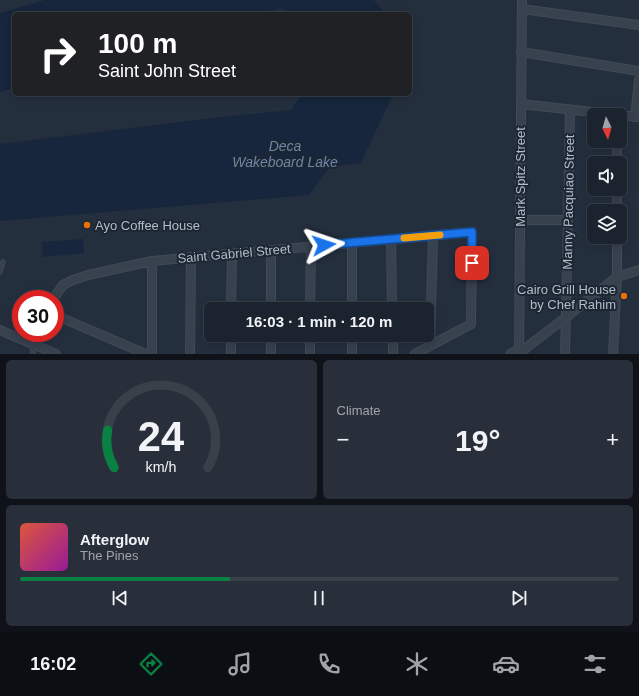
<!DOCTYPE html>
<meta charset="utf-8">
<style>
:root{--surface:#1b232e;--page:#282f3a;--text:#f1f3f6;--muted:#a0a4aa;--line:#39404a;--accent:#0b8043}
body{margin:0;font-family:Helvetica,sans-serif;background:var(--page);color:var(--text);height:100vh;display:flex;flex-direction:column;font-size:15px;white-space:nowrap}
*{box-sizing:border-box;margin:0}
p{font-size:13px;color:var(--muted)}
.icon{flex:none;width:22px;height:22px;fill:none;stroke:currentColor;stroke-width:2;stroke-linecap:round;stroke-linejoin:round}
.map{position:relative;height:354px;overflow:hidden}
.side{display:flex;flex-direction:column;gap:6px;padding:6px;background:#0f1319;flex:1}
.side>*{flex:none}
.guide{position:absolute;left:12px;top:12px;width:400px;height:84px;border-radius:6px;box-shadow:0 2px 10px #0003,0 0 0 1px var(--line);background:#202124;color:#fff;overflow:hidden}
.needle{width:26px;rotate:175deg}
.buttons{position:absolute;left:587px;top:108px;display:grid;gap:8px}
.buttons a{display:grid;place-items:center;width:40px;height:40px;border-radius:6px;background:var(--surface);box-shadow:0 2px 10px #0003,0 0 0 1px var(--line);font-size:20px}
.speed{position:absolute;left:12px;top:290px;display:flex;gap:8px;font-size:20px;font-weight:700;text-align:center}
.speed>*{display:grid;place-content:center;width:52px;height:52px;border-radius:50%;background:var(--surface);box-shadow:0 2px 10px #0003,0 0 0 1px var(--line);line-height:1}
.speed .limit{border:6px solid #d22;background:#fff;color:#111}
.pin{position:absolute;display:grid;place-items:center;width:34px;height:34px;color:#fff;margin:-17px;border-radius:8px;box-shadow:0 2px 6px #0006}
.me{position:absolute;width:44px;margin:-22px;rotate:85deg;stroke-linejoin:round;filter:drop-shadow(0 0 3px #0008)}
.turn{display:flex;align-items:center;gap:14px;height:84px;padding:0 20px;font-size:18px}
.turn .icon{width:52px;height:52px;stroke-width:2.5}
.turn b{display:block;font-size:28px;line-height:34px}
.big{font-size:30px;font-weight:700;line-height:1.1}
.side .widget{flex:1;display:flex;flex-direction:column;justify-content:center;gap:6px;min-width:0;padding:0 14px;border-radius:6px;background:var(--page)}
.side .dial{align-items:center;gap:0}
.dial svg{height:104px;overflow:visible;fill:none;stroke:var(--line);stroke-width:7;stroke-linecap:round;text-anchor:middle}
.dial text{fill:var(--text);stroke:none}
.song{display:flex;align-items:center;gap:12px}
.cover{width:48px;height:48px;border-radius:6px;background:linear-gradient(135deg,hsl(10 70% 55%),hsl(300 70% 35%))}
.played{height:4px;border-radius:2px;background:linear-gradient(90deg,var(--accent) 35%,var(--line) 35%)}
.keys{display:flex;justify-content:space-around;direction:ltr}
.heat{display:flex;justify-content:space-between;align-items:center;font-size:22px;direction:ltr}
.side .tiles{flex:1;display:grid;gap:6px;grid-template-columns:1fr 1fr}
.widget:last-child{grid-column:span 2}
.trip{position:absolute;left:204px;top:302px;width:230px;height:40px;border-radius:6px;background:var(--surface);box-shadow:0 2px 10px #0003,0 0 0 1px var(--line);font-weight:700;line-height:40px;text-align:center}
.menu{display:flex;height:64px;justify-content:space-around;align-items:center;background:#0b0e12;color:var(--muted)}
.menu .icon{width:28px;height:28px}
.menu .active{color:var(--accent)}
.menu b{font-size:18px;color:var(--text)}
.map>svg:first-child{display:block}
.water{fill:#17263c}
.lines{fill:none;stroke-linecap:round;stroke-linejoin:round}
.service-casing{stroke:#414a57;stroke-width:5.5}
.minor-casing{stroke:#414a57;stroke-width:10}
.service{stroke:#38414e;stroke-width:4}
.minor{stroke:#38414e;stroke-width:8}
.route-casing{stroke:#114b97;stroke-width:10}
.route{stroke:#1a73e8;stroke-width:7}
.slow{stroke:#f59e0b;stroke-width:7}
.food-dot{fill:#e8710a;stroke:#1d2633;stroke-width:1.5}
.labels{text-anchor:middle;stroke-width:4;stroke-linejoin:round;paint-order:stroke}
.street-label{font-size:13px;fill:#b4bcc9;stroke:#1d2633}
.poi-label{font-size:13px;fill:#b4bcc9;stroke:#1d2633;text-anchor:start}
.water-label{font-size:14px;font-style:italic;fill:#6d86a8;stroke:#1d2633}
</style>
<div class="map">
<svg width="639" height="354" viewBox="0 0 639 354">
<rect width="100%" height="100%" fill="#242f3e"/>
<path class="water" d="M45,0H374L385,14H288L282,8L259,14H14V88L0,92V13Z
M302,94H393L361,163L330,167L309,195L0,221V144L212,118L291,110Z
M83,239L84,253L43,257L42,242Z"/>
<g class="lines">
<g class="service-casing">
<path id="service" d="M0,272L3,262
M32,344L33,354"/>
</g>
<g class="minor-casing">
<path id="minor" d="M522,9L639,25
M521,52L639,71
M521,104L620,115
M620,115L639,117
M635,117L639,80
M617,163V141
M617,211V189
M520,220H568
M391,239L392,309
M352,243V309
M271,250V309
M152,261V354
M53,299L63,285L73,280L88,275L152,261L472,232L471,324L415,354
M231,309L232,254
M310,309L311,246
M55,315L146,354
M0,330L56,354
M271,335V354
M393,335V354
M32,344L34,333
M430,346L433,235
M190,354L191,257
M231,354V335
M310,354V335
M352,354V335
M510,354L519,349L523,348
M519,354L522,0
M521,354L526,348L565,318L617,277L639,270
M565,354L568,220L570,109
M613,354L617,277V237"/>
</g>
<use href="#service" class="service"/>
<use href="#minor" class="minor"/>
</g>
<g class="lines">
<g class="route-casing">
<path id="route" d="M324,245L472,232V263"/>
</g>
<use href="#route" class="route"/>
<path class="slow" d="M404,238L440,235"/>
</g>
<g class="food-dot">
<circle cx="87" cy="225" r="4"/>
<circle cx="624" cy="296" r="4"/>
</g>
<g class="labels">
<g class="street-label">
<text transform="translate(520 177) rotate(-90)" y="5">Mark Spitz Street</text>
<text transform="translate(568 202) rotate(-89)" y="5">Manny Pacquiao Street</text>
<text transform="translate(234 253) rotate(-5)" y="5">Saint Gabriel Street</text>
</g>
<g class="poi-label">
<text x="95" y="230">Ayo Coffee House</text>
<text x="616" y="294" text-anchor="end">Cairo Grill House<tspan x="616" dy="15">by Chef Rahim</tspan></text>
</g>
<g class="water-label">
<text x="285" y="151">Deca<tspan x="285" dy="16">Wakeboard Lake</tspan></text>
</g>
</g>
</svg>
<div class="buttons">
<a><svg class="needle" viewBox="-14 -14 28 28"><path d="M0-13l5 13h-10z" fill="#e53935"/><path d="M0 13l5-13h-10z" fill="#a0a4aa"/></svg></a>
<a><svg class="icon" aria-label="sound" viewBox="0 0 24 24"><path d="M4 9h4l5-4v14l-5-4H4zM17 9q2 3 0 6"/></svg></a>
<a><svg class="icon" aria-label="layers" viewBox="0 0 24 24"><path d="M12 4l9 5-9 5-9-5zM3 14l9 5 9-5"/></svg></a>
</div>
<div class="speed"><div class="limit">30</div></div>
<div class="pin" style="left:472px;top:263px;background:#d93025"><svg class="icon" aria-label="arrive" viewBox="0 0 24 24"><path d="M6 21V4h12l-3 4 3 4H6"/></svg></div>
<svg class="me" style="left:324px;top:245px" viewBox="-20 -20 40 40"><path d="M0-17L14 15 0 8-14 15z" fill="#1a73e8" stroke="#fff" stroke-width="4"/></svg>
<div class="trip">16:03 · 1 min · 120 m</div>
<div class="guide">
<div class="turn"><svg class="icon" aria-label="right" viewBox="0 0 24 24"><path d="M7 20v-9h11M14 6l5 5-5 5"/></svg><div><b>100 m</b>Saint John Street</div></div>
</div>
</div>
<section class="side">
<div class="tiles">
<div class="widget dial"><svg viewBox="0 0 100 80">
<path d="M14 69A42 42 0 1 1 86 69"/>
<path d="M14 69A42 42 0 0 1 9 40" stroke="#0b8043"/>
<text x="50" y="56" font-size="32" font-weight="700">24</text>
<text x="50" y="72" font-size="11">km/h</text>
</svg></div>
<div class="widget"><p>Climate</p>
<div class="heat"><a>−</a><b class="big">19°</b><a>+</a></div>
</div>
<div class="widget">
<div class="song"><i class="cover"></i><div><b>Afterglow</b><p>The Pines</p></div></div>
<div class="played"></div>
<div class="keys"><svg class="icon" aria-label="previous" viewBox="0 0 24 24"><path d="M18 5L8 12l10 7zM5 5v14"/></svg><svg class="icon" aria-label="pause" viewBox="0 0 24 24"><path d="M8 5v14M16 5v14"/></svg><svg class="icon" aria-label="next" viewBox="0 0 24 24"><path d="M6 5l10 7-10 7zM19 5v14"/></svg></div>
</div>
</div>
</section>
<nav class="menu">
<b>16:02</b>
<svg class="icon active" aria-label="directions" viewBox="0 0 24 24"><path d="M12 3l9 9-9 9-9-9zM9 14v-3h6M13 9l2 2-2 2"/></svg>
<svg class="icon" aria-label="music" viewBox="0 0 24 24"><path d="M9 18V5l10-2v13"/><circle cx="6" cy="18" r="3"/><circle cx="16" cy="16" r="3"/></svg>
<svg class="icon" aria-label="phone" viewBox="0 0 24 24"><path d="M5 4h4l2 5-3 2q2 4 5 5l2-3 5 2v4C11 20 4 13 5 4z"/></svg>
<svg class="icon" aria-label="climate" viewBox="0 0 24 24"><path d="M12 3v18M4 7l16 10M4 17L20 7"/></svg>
<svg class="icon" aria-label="car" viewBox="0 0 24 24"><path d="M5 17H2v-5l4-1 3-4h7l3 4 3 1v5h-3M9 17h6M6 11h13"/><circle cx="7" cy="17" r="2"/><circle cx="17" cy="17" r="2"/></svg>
<svg class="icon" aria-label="filters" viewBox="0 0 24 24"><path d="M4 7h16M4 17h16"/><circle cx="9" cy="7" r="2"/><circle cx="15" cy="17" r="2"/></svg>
</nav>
